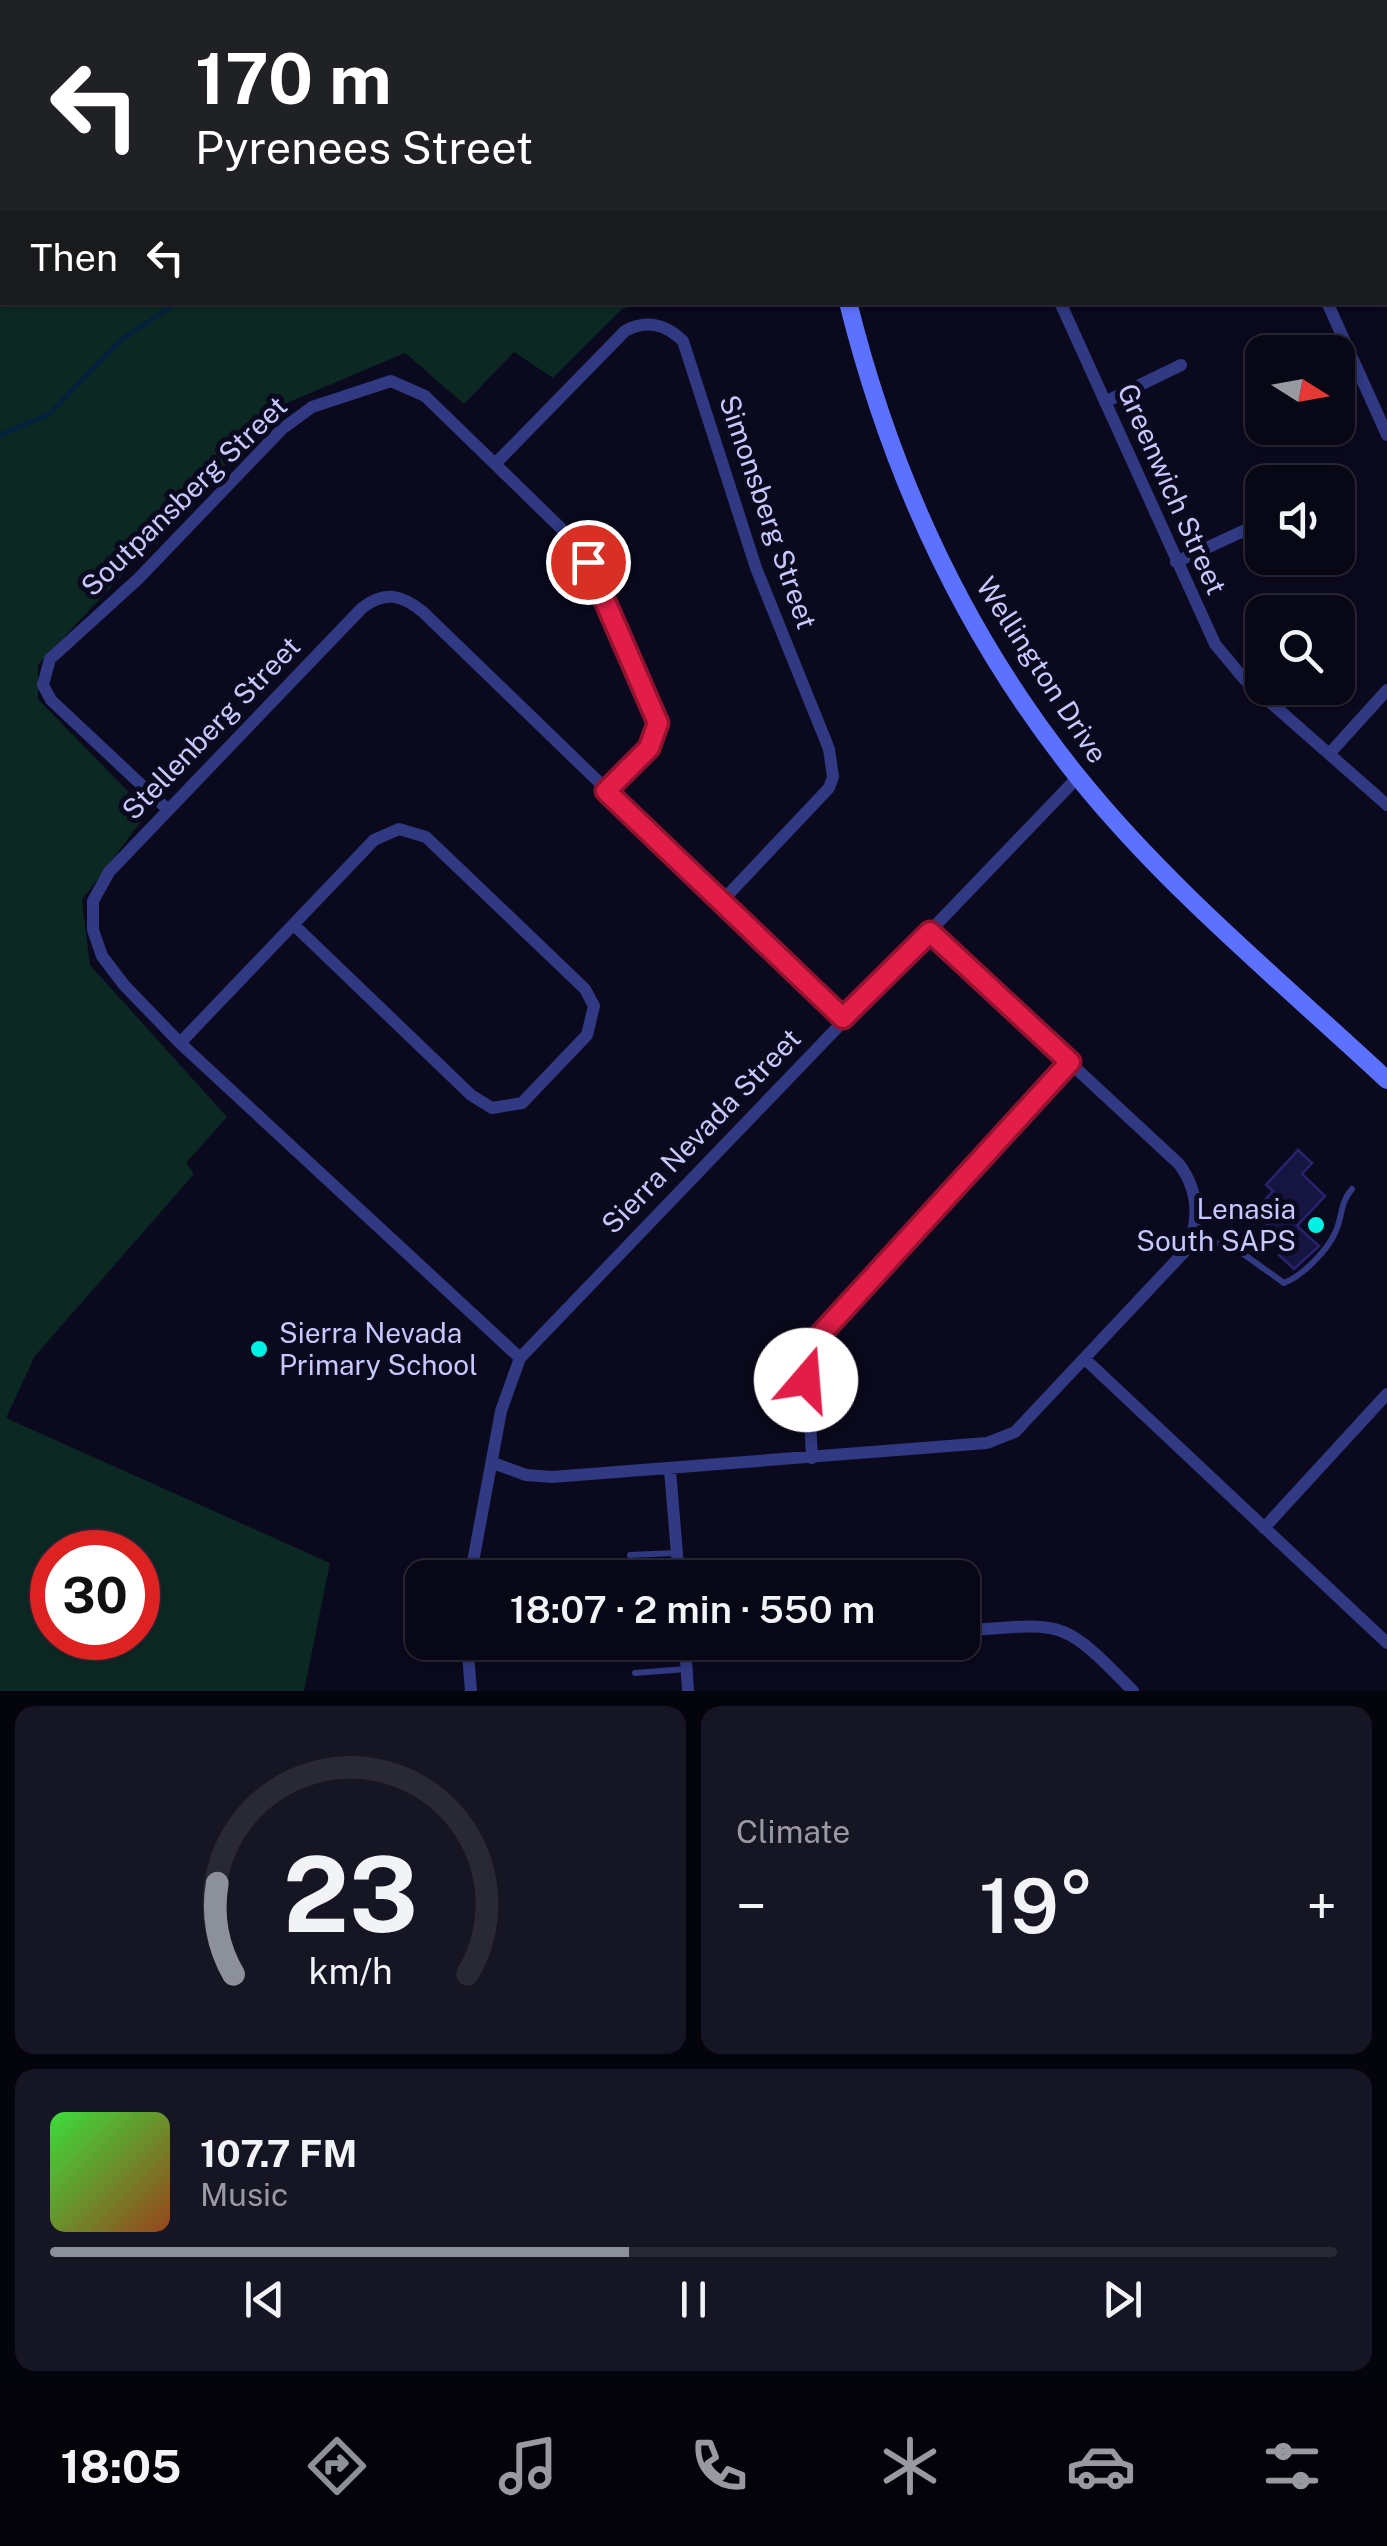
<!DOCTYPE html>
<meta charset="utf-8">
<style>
:root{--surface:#080716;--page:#161523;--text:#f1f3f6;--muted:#9899a1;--line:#292835;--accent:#8c9099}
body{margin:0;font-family:"Public Sans",sans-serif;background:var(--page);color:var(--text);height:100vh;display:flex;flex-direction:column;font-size:38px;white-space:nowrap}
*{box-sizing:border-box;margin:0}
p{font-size:32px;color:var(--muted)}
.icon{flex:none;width:55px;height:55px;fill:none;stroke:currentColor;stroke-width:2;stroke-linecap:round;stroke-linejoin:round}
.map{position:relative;height:1691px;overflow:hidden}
.details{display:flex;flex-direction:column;gap:15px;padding:15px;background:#04040c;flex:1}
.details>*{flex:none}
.top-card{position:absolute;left:0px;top:0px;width:1388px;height:305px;box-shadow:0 2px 8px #0004,0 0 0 2px var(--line);background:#202124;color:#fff;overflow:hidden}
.needle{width:65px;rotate:101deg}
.controls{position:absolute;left:1245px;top:335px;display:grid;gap:20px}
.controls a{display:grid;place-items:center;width:110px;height:110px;border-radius:20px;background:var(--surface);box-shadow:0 2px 8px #0004,0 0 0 2px var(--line);font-size:50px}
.speed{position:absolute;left:30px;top:1530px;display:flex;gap:20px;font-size:50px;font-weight:700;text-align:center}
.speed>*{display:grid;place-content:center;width:130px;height:130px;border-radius:50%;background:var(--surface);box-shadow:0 2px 8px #0004,0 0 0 2px var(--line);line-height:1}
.speed .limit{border:15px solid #d22;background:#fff;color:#111}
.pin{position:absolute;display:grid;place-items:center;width:85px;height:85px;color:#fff;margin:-42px;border:5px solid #fff;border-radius:50%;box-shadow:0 2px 10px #0007}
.me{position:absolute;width:110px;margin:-55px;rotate:18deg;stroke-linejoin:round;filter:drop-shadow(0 0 8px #0008)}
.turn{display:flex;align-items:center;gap:35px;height:210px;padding:0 30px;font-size:45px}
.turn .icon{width:130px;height:130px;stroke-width:2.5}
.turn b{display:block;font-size:70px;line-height:85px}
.then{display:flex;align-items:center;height:95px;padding:0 30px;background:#0003;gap:20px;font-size:38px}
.big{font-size:75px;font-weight:600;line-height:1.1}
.details .card{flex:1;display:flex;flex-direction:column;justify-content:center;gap:15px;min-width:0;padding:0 35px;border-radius:20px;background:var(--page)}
.details .dial{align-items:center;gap:0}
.dial svg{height:260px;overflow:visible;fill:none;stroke:var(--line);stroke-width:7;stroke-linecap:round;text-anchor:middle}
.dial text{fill:var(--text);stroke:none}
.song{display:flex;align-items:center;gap:30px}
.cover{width:120px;height:120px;border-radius:15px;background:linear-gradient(135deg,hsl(120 70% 55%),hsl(20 70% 35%))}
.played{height:10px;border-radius:5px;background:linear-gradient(90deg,var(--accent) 45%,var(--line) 45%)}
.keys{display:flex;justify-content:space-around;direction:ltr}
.heat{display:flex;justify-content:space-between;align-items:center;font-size:55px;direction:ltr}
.details .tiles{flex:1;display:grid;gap:15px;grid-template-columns:1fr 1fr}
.card:last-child{grid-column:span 2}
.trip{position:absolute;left:405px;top:1560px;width:575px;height:100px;border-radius:20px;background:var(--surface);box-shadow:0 2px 8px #0004,0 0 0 2px var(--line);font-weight:600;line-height:100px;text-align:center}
.menu{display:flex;height:160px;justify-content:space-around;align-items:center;background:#030309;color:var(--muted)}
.menu .icon{width:70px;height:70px}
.menu .on{color:var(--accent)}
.menu b{font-size:45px;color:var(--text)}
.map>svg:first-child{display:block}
.green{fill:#0c2823;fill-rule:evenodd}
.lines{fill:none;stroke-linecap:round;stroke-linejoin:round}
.stream{stroke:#04213c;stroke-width:5}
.building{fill:#161440;stroke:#27236e;stroke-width:2.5}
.lane{stroke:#303981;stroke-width:6}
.street{stroke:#303981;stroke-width:12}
.secondary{stroke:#5d71ff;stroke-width:18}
.route-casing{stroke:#92132f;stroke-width:25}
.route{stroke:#e11d48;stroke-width:18}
.poi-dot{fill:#00f1e4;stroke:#0a091d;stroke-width:4}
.labels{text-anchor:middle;stroke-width:10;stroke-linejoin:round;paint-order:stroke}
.street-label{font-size:28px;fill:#c6c8ff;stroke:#0a091d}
.poi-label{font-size:28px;fill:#c6c8ff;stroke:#0a091d;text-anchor:end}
</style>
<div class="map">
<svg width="1387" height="1691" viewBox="0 0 1387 1691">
<rect width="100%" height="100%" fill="#0a091d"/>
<path class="green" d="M12,302L639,303L622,309L553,378L514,352L464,404L405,353L282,405L38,665V699L148,812L82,900L90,965L227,1117L186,1163L194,1174L35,1356L6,1418L330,1563L304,1691H0V308ZM52,1552H138V1638H52Z"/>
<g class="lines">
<path class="stream" d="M0,435L49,414L121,340L178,302"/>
</g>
<path class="building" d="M1298,1150L1312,1163L1302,1174L1325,1196L1297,1226L1319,1246L1294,1269L1279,1255L1289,1245L1254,1212L1273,1191L1266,1185Z"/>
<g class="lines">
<path class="lane" d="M1192,1237L1235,1248L1284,1283C1302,1276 1327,1251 1335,1233C1343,1217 1339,1204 1352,1189
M630,1555L677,1553
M471,1572L534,1575
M468,1655L542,1650
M635,1673L687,1669"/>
<path class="street" d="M1365,0L1366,2
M321,2L325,0
M0,17L2,21
M1385,43L1387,48
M0,201L2,200
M1060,302L1215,644L1244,679L1387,805
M1327,302L1387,435
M1105,402L1181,365
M496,463L625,331C647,319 665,324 683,341L756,568L829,749L833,777L829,788L723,900
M1176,562L1252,527
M1330,753L1387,690
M166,808L51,700L43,685L50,659L138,579L282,429L312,407L391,381L425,396L572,539L588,562L659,723L649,749L606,791
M180,1043L374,840L399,829L426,837L585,989L594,1006L587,1035L522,1103L492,1108L471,1095L295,926
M520,1358L180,1043L124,985L102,956L93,930V901L109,872L362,608C385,590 402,595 423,612L843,1018
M1086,1360L1387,1643
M812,1458L807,1362L820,1335L1070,1063
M493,1463L526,1475L552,1477L987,1443L1015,1432L1187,1249C1200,1219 1199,1191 1179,1164L929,932
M670,1470L679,1578
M1264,1528L1387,1394
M470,1578L501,1411L520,1358L1078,777
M962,1631C1064,1623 1061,1617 1133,1691
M467,1642L471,1691
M685,1642L688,1691
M686,1653L817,1642"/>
<path class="secondary" d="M817,2V0
M848,302C891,475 966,638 1078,777C1168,889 1282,982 1387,1080"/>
</g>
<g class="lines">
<g class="route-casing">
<path id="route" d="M588,562L658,723L649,748L606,791L843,1018L930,932L1070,1062L820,1335L807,1362L806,1380"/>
</g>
<use href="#route" class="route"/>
</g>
<g class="poi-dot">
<circle cx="1316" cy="1225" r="10"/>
<circle cx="259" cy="1349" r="10"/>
</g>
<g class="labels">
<g class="street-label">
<text transform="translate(1172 489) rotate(66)" y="10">Greenwich Street</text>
<text transform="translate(184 496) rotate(-44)" y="10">Soutpansberg Street</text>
<text transform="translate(768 512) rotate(71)" y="10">Simonsberg Street</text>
<text transform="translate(1042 670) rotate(57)" y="10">Wellington Drive</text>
<text transform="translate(211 728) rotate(-46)" y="10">Stellenberg Street</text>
<text transform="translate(701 1131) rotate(-46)" y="10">Sierra Nevada Street</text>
</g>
<g class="poi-label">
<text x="1296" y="1219">Lenasia<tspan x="1296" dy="32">South SAPS</tspan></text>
<text x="279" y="1343" text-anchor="start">Sierra Nevada<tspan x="279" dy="32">Primary School</tspan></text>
</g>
</g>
</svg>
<div class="controls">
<a><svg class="needle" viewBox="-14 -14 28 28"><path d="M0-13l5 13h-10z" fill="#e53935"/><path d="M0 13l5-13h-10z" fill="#9899a1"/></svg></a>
<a><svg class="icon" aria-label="sound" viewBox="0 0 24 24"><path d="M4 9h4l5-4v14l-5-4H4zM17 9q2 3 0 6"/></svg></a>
<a><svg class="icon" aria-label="search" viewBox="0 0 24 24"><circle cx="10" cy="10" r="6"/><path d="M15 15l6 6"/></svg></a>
</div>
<div class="speed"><div class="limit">30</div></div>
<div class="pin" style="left:588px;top:562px;background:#d93025"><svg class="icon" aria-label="arrive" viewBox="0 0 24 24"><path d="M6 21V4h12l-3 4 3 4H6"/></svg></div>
<svg class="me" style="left:806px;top:1380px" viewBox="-20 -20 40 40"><circle r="19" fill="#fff"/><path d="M0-13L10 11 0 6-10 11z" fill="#e11d48"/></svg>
<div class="trip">18:07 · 2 min · 550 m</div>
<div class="top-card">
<div class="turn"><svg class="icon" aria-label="left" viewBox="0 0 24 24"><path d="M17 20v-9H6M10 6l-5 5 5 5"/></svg><div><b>170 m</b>Pyrenees Street</div></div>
<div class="then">Then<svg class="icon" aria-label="left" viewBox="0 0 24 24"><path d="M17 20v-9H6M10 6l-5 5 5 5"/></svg></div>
</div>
</div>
<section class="details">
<div class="tiles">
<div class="card dial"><svg viewBox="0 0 100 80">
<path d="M14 69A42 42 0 1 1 86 69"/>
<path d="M14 69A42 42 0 0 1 9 41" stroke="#8c9099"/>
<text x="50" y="56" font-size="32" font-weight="700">23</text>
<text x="50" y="72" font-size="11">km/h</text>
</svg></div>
<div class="card"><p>Climate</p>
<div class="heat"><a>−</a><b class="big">19°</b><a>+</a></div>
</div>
<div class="card">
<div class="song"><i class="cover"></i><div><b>107.7 FM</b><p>Music</p></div></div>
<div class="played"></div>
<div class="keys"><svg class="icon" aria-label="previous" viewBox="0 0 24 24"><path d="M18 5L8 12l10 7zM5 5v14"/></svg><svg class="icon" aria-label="pause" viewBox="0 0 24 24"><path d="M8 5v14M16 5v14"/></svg><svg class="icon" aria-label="next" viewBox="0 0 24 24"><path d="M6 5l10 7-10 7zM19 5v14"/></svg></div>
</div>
</div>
</section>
<nav class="menu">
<b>18:05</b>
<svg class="icon on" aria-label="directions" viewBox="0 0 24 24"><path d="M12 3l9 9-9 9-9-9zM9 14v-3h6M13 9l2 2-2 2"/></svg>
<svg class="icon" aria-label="music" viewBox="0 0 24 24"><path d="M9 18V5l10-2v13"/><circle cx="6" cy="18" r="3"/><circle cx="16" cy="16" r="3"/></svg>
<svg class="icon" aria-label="phone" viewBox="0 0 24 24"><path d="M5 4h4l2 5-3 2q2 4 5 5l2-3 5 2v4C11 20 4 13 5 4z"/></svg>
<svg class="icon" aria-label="climate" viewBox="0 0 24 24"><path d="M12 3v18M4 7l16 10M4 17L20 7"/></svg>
<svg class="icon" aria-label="car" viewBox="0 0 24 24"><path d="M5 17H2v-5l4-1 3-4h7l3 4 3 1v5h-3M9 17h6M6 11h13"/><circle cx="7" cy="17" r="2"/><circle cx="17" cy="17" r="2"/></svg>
<svg class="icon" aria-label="filters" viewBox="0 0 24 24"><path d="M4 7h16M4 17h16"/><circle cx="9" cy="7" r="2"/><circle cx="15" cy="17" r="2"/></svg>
</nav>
